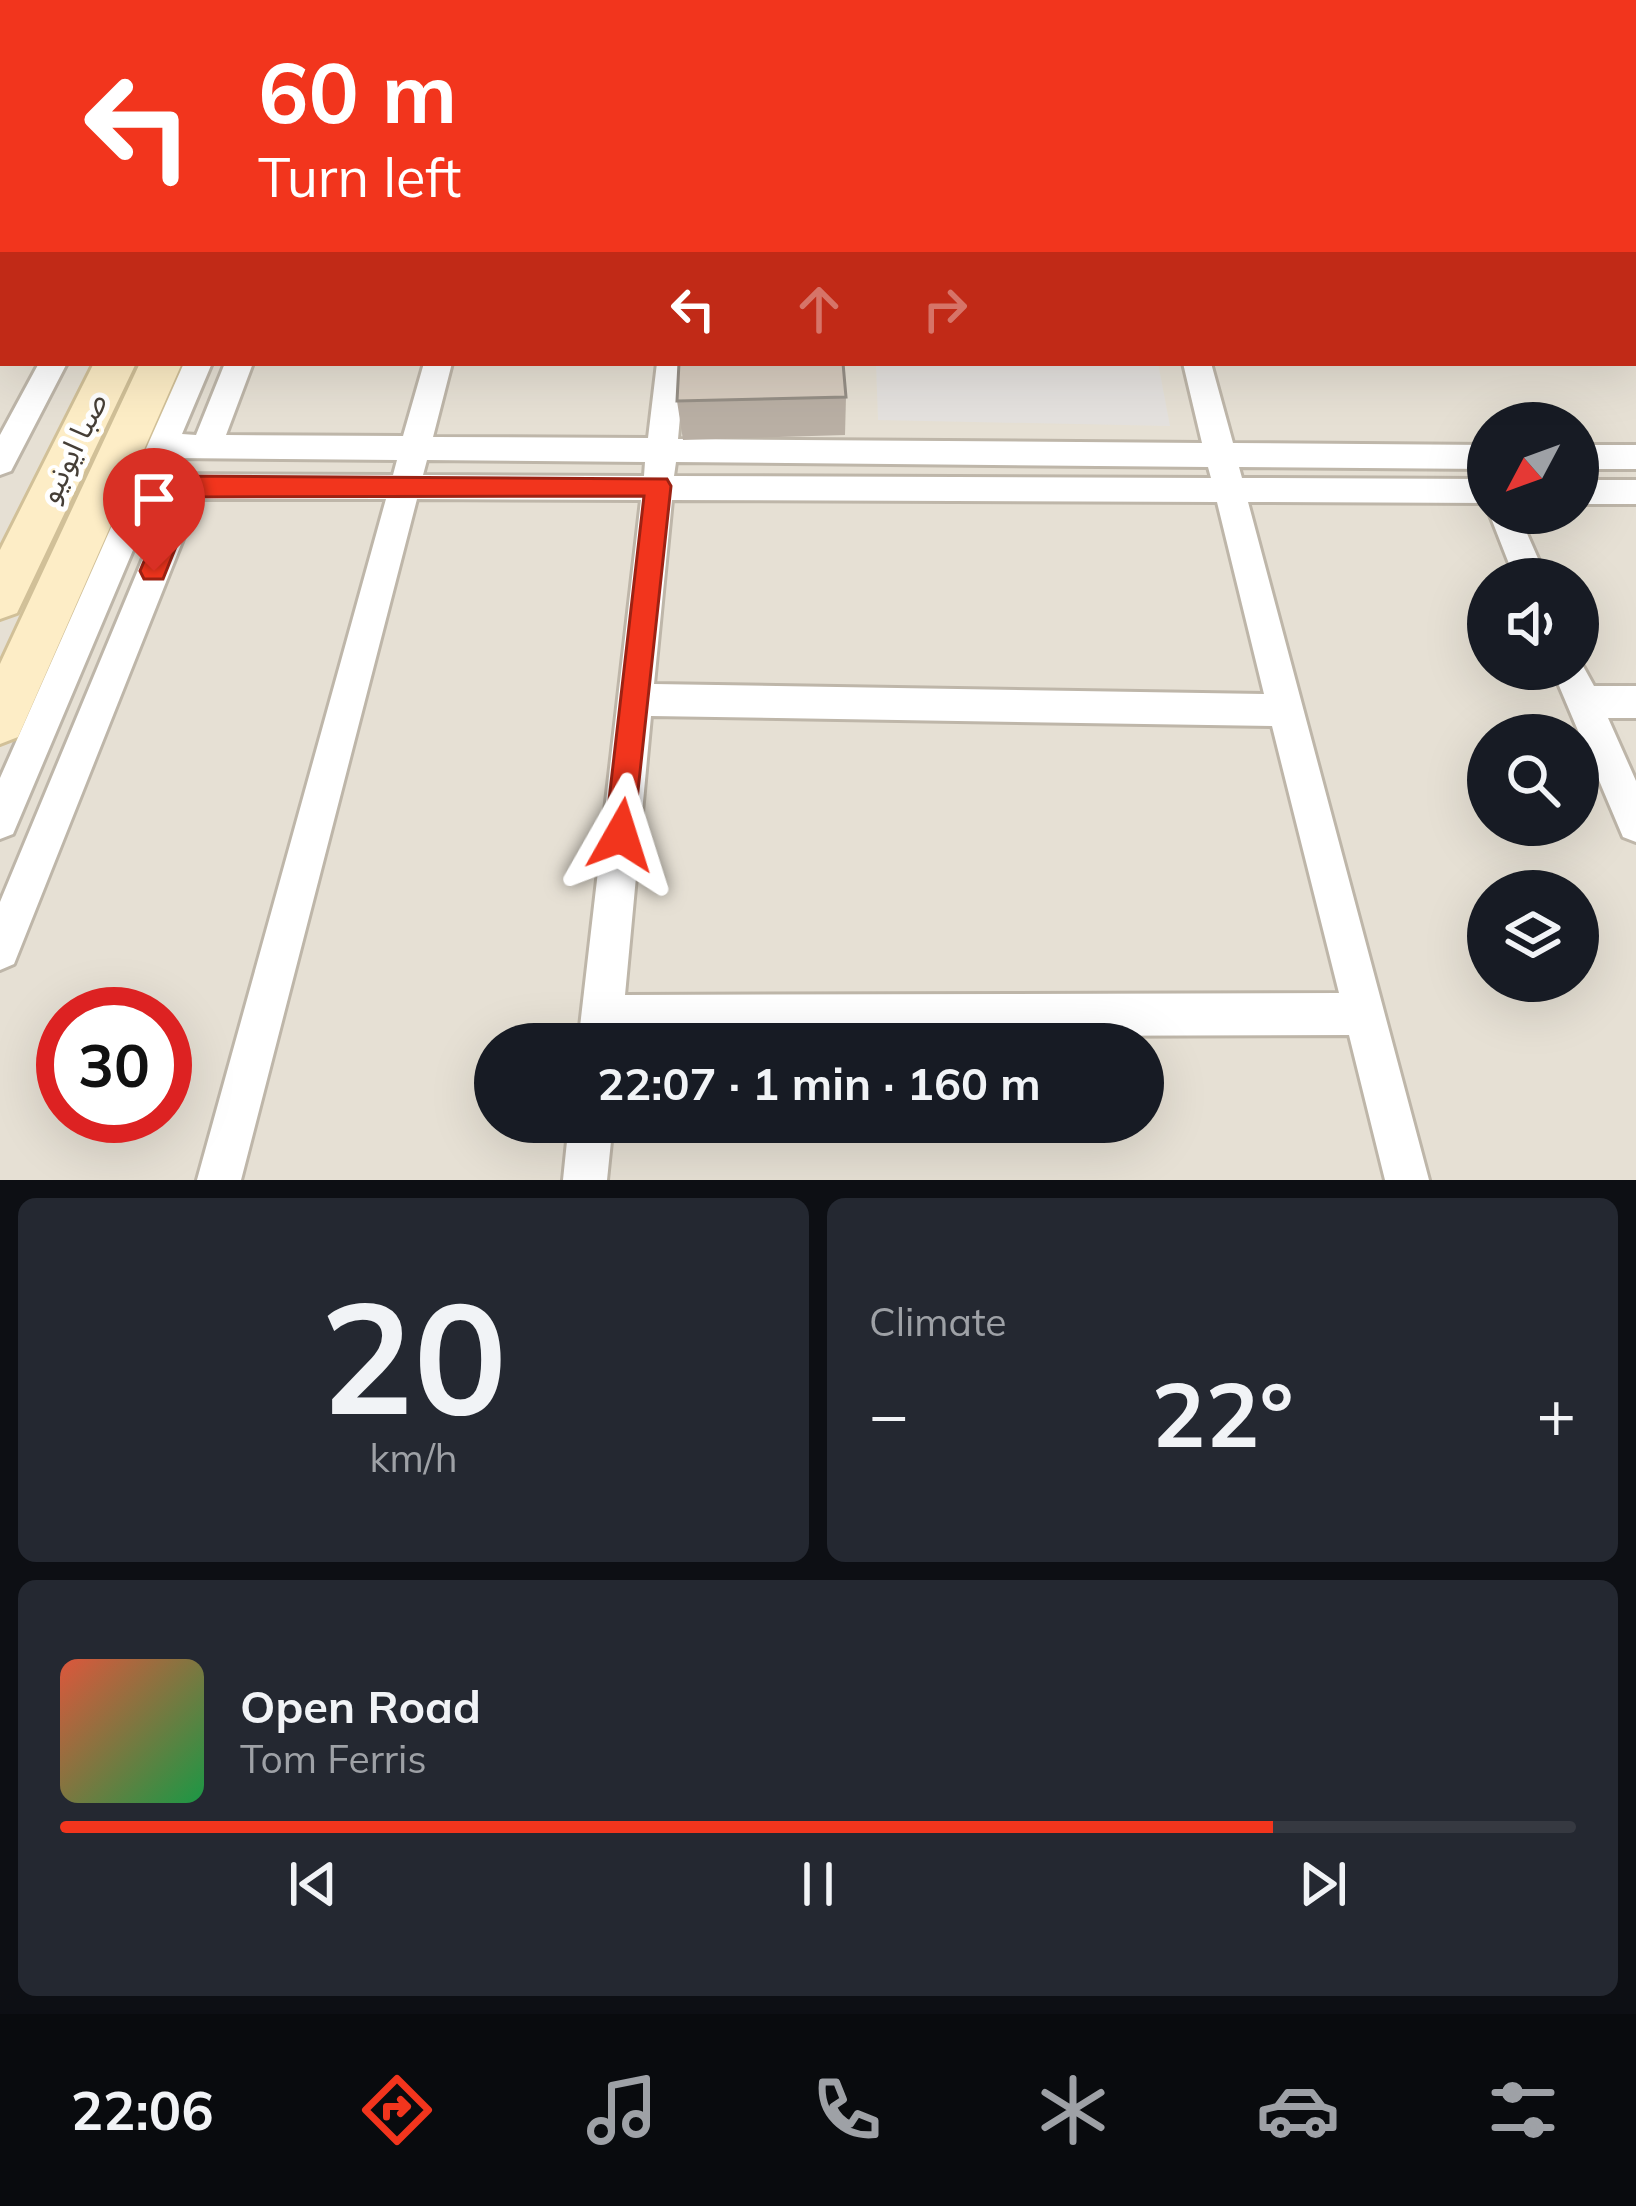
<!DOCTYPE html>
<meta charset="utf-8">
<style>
:root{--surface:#171b24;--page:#242831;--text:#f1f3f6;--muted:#9ea1a6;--line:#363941;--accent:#f2351d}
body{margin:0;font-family:Mulish,"Noto Sans Arabic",sans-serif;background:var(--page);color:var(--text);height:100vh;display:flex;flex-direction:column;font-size:45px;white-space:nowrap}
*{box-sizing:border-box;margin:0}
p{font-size:39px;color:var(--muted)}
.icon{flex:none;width:66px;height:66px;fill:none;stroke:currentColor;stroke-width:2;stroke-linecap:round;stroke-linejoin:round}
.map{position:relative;height:1180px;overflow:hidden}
.drawer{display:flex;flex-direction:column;gap:18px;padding:18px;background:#0d0f14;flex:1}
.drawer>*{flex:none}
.hud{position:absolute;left:0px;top:0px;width:1638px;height:366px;box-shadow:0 12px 48px #0002;background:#f2351d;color:#fff;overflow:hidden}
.needle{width:78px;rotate:229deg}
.fabs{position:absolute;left:1467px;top:402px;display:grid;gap:24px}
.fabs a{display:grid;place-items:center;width:132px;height:132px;border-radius:50%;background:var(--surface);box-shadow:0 12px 48px #0002;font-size:60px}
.speed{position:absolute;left:36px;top:987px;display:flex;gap:24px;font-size:60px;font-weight:700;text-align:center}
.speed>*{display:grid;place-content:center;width:156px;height:156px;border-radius:50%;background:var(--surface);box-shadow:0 12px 48px #0002;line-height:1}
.speed .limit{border:18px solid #d22;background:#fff;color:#111}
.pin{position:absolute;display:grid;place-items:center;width:102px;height:102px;color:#fff;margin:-123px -51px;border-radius:50% 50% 50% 0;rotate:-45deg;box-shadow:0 0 12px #0007}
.pin .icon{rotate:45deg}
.me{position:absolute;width:132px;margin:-66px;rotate:6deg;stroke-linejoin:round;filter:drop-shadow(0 0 9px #0008)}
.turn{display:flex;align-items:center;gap:42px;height:252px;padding:0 60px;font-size:54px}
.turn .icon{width:156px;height:156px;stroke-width:2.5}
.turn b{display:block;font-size:84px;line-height:102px}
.lanes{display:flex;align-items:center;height:114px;padding:0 60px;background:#0003;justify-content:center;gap:60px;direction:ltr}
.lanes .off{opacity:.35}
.big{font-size:90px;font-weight:700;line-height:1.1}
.drawer .tile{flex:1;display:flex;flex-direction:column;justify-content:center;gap:18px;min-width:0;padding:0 42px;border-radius:18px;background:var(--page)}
.drawer .dial{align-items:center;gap:0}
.dial b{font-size:156px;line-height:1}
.song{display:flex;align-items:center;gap:36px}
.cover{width:144px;height:144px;border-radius:18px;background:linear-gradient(135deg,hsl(10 70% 55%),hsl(140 70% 35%))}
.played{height:12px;border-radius:6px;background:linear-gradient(90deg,var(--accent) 80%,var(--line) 80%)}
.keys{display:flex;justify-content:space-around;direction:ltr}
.heat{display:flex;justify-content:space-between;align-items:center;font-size:66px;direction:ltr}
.drawer .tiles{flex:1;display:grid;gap:18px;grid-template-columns:1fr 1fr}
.tile:last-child{grid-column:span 2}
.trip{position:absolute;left:474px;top:1023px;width:690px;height:120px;border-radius:60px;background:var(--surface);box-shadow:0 12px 48px #0002;font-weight:700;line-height:120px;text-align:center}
.tab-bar{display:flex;height:192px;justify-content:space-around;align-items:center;background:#090b0e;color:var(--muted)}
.tab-bar .icon{width:84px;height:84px}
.tab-bar .active{color:var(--accent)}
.tab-bar b{font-size:54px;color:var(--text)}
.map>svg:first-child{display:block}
.residential{fill:#e6e0d4;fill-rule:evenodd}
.parking{fill:#e4e1de}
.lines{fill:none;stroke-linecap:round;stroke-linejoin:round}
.street-casing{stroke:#beb6a9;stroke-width:6}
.secondary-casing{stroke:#d1c098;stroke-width:6}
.street{fill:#fff;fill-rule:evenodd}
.secondary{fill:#fdedc6;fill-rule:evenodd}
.wall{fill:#b9afa4}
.building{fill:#d7ccbf;stroke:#968f86;stroke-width:3}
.route{fill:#f2351d;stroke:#9d2213;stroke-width:3}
.labels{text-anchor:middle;stroke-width:10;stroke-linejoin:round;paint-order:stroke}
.street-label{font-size:30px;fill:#453e36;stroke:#fff}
</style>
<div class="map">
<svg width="1636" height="1180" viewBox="0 0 1636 1180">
<rect width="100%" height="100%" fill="#f2eee6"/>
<path class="residential" d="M0,0H1636V1180H0ZM3,3H1635V363H3ZM1488,423H1578V513H1488ZM1488,579H1578V669H1488ZM1488,735H1578V825H1488ZM1488,891H1578V981H1488ZM63,1014H165V1116H63ZM495,1044H1143V1122H495Z"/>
<path class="parking" d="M876,363H1158L1170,426L878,420Z"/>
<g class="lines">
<g class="street-casing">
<path id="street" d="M67,0H89L65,3Z
M235,0H257L233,3Z
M343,0H365L341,3Z
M371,0H393L370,3Z
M525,0H547L524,3Z
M698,0H720L697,3Z
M1092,0H1114L1115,3H1093Z
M1285,0H1307L1309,3H1287Z
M1485,0H1507L1509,3H1487Z
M3,106V123L0,124V107Z
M1635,214L1636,215V234L1635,233Z
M1635,292H1636V312H1635Z
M39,363H67L11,471L0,475V435Z
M184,363H212L182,434L196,435L225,363H253L226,435L403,436L424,363H452L433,437L648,438L657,363H685L678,439L1202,443L1183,363H1211L1233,443L1488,445V469L1239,467L1242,478L1488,479V503L1248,502L1429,1180H1385L1349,1035L621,1037L620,1044H578L641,500L417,499L241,1180H197L386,499H199L14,964L0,970V902L168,498H155L13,834L0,839V778ZM172,458L397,460L393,475L165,474ZM427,460L645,462L644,476L423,475ZM676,462L1208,467L1211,478L674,476ZM672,500L1217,502L1264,694L654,684ZM651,716L1272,726L1339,993L625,995Z
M1578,445H1636V469H1578Z
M1578,480H1636V504H1578Z
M1488,510L1518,513L1547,579H1515Z
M1578,657L1594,686H1636V718H1608L1636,781V842L1623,837L1552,669H1578Z
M569,1122H613L607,1180H563Z"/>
</g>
<g class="secondary-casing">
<path id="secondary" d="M276,0H308L274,3Z
M94,363H136L17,613L0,619V550Z
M140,363H182L18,737L0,744V664Z"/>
</g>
<use href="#street" class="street"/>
<use href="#secondary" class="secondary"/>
</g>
<path class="wall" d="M846,397L845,435L683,440L677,401Z"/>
<path class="building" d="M679,363H843L846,397L677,401Z"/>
<path class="route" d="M188,476L667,479L671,486L632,846L621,850L610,846L605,835L644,496L196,497L163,579H144L140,571L175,487Z"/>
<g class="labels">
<g class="street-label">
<text transform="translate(73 448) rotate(-64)" y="10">صبا ایونیو</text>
</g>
</g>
</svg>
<div class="fabs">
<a><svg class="needle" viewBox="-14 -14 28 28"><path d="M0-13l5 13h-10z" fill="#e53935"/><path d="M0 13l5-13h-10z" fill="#9ea1a6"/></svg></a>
<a><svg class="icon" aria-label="sound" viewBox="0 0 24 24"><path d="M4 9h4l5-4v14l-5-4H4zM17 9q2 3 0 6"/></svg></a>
<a><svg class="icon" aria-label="search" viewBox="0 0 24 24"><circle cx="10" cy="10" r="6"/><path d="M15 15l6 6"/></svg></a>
<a><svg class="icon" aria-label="layers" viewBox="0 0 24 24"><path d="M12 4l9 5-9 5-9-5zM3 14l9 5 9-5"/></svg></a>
</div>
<div class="speed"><div class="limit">30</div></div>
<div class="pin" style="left:154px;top:571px;background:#d93025"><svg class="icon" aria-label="arrive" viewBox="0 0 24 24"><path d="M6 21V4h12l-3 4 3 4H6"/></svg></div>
<svg class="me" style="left:621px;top:835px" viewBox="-20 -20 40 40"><path d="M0-17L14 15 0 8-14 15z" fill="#f2351d" stroke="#fff" stroke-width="4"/></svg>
<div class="trip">22:07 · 1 min · 160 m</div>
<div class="hud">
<div class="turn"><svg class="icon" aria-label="left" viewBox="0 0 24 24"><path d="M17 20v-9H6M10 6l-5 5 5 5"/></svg><div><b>60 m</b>Turn left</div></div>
<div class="lanes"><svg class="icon" aria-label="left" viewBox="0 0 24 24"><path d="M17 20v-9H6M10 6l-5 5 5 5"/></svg><svg class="icon off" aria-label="ahead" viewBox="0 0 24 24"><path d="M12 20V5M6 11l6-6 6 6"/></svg><svg class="icon off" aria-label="right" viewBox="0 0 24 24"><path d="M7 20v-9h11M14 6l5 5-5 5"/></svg></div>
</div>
</div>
<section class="drawer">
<div class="tiles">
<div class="tile dial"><b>20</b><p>km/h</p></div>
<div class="tile"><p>Climate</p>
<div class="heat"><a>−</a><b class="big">22°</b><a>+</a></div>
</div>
<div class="tile">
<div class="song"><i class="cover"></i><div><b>Open Road</b><p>Tom Ferris</p></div></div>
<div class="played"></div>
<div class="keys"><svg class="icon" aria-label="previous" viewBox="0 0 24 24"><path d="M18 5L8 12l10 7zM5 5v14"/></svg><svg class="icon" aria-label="pause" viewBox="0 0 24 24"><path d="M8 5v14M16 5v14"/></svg><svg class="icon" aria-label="next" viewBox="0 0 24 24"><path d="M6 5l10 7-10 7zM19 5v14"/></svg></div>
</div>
</div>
</section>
<nav class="tab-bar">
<b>22:06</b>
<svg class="icon active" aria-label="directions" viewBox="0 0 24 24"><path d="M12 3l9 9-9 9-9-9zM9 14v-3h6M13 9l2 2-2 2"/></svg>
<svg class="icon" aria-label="music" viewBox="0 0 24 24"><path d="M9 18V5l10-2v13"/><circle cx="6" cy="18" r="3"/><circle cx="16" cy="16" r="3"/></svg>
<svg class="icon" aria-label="phone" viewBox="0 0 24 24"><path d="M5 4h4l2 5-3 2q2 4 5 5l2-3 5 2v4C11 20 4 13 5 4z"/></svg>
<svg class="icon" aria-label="climate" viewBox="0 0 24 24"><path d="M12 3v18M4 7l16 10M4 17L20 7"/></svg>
<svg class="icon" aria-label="car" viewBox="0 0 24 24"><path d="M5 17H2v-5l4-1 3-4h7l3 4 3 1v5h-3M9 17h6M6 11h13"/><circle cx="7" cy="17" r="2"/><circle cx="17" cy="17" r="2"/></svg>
<svg class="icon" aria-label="filters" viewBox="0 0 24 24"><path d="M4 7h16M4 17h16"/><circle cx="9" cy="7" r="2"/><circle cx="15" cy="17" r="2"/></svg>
</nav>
